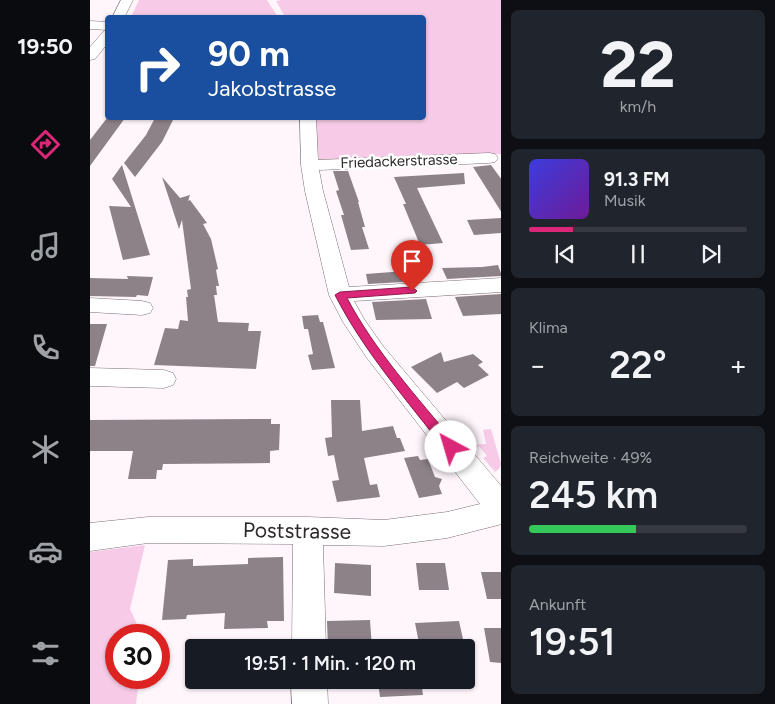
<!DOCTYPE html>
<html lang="de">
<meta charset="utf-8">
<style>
:root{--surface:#171b24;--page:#20242c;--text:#f1f3f6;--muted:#9ea1a6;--line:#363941;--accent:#db2777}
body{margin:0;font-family:Figtree,sans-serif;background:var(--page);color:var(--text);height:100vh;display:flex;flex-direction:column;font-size:19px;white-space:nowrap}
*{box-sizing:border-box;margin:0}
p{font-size:16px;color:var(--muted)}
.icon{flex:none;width:28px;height:28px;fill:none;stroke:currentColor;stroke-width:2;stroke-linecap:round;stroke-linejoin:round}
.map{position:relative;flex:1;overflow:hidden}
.panel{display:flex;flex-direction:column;gap:10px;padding:10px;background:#0d0f14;width:274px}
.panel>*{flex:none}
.banner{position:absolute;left:15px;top:15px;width:321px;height:105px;border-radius:5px;box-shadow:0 1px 4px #0004;background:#1a4fa0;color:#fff;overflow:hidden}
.speed{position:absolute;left:15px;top:624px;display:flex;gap:10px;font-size:25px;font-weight:700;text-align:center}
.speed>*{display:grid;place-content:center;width:65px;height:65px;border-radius:50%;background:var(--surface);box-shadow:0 1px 4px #0004;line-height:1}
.speed .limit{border:8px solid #d22;background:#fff;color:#111}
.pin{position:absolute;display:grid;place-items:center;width:42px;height:42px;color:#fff;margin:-51px -21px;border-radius:50% 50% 50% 0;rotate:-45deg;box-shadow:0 0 5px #0007}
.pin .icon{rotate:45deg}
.me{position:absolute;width:55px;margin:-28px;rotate:321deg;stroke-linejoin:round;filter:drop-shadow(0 0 4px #0008)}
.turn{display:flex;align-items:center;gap:18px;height:105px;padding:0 20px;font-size:22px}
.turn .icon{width:65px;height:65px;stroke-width:2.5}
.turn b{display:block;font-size:35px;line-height:42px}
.big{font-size:38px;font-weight:600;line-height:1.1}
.panel .tile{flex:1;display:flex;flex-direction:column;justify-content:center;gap:8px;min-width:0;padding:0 18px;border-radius:8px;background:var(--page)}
.panel .dial{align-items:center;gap:0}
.dial b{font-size:65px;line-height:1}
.song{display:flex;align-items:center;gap:15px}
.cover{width:60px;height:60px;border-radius:8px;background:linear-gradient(135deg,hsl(240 70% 55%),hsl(280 70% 35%))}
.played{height:5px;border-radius:2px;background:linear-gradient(90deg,var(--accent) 20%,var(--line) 20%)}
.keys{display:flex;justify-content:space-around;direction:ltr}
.heat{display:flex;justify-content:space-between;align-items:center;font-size:28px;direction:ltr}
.charge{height:8px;border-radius:4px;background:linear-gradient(90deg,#34c759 49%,var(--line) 0)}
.trip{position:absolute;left:95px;top:639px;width:290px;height:50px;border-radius:5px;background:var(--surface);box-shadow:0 1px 4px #0004;font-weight:600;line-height:50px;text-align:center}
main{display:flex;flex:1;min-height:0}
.tabs{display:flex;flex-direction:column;width:90px;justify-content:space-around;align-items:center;background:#090b0e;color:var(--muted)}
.tabs .icon{width:35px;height:35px}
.tabs .current{color:var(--accent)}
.tabs b{font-size:22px;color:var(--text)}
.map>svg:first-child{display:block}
.green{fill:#f7cbe7}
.building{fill:#8c8288}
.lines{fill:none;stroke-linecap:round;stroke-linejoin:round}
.minor-casing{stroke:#7a7076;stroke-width:1}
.minor{fill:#fff;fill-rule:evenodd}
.route{fill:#db2777;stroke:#8e194d}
.labels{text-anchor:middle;stroke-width:5;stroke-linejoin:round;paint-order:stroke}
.far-street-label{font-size:15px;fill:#2e2a2c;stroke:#fff}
.near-street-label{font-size:21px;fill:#2e2a2c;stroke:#fff}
</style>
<main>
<nav class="tabs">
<b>19:50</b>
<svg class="icon current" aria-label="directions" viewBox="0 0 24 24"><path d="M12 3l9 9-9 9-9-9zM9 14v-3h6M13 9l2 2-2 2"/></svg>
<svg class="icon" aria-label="music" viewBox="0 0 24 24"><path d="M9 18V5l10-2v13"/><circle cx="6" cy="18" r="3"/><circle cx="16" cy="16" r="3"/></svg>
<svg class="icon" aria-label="phone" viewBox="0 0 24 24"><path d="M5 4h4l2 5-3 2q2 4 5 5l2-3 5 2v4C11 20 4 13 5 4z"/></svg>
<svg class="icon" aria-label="climate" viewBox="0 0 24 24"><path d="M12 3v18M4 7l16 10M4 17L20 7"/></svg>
<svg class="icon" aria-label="car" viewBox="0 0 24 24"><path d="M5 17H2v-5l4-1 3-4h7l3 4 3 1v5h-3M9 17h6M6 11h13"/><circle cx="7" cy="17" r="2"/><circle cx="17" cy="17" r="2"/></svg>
<svg class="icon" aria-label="filters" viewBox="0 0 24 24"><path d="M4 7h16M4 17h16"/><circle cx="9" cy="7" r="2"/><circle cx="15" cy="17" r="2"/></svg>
</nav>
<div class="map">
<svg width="412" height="704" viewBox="0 0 412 704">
<rect width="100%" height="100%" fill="#fff6fc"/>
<path class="green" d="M49,0H177L188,17H41Z
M191,0H411V154L229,160L224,118H334V18L195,17L186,1Z
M401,429L411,464L409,469L405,472L393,458L397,456L389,446L386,448L383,445L396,444L393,430Z
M55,545L40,609L52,635H26V678H49L46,704H0V552Z"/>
<path class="building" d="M17,118H35L0,166V140Z
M65,118H84L72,142L45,177L34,163L56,135Z
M32,165L60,255L33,260L19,206L41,207L22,179Z
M401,165L412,180V213L383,167Z
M243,171H258L269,202H268L275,227H272L279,249L261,250L251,215H254L246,191L249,190Z
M374,173L375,184L327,188L353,243L330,245L313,204H316L304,177Z
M72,177L90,198L100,195L98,201L100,200L117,223L113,224L121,239L128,269L126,270L129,286H126L127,295H124L128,322L159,323L158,331H171L166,369L64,365L75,328L88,329L90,320L98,321L96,297H98L97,290L101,289L92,220L89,229Z
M412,218V233L384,235L377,220Z
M408,265L412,276L357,279L352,268L392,267Z
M328,270L331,281L278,284L276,274Z
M37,276L63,277L58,296L47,295L46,297L0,296V278L38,279Z
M412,294V314L373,316L365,297Z
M336,299L342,319L286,320L282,302Z
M228,315L230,322H233L245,368L222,370L218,355L223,354L218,329H214L212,316Z
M0,324H17L5,366H0Z
M351,352L354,362L383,354L393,362L388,365L399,375L374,388L367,382L347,393L321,367Z
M241,400H270L272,431L303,426L307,438H310L315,451L274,458L280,485L287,484L290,497L247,502L242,481L249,480L244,455L238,456L235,438L242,437Z
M181,419V424H190L189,450L180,451V463L73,464L72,470H67L66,479H38L43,451H0V420Z
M328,456L330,460L338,459L345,477L352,479L349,486L352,494L329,498L314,458Z
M193,557L194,621H177L178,628L134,629L135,613L97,615L96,619L72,620L78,560L103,559V566L158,564V558Z
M245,563L281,565V596L244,593Z
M326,563H355L359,590H329Z
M391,572H412V599H397Z
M280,620L282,648H238L237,621Z
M369,621L375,648H330L325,623Z
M394,628H412V663L400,662Z
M331,681L333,695L290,697L288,682Z"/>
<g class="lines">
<g class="minor-casing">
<path id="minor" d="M31,0H43L34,18H22Z
M0,21L18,22V30L0,29Z
M18,30V43L5,59L0,60V47L14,31Z
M210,118H226L228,160L399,153L405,154L408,158L405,162L399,163L229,170L233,191L259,287L412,278V292L264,301L274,319L293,346L412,487V524L357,538L294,546L233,545L236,648H202L203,544L58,543L0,551V523L58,517H218L294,520L357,512L390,504L277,358L253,322L239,295L215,191L211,165Z
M0,298L52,301L60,303L63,308L60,313L52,315L0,312Z
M0,368L74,370L83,373L86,379L83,385L74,388L0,386Z
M201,680H237L238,704H202Z"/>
</g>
<use href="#minor" class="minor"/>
</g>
<path class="route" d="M322,287L327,291L325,293L257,298C285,351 327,397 365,443L367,447L365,451L361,452L356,451C317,400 274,352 245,295L250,292Z"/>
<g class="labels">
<g class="far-street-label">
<text transform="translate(309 161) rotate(-2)" y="5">Friedackerstrasse</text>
</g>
<g class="near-street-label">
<text transform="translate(207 531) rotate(1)" y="7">Poststrasse</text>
</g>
</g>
</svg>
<div class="speed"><div class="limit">30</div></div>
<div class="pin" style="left:322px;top:291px;background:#d93025"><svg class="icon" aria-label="arrive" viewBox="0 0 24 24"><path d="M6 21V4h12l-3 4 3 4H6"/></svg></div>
<svg class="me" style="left:361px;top:447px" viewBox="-20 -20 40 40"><circle r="19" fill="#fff"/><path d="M0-13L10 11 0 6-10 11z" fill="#db2777"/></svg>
<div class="trip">19:51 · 1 Min. · 120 m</div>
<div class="banner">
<div class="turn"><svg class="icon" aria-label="right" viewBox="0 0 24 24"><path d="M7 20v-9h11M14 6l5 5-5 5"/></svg><div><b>90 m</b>Jakobstrasse</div></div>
</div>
</div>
<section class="panel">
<div class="tile dial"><b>22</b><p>km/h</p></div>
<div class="tile">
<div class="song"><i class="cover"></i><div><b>91.3 FM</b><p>Musik</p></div></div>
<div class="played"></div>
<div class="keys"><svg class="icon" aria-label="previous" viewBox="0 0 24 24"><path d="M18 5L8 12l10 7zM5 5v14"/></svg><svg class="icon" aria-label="pause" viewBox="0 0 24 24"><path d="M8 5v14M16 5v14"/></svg><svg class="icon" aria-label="next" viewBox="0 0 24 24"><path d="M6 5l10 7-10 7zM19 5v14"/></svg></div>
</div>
<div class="tile"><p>Klima</p>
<div class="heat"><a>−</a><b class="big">22°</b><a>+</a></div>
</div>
<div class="tile"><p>Reichweite · 49%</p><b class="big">245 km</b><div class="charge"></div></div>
<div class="tile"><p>Ankunft</p><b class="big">19:51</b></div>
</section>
</main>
